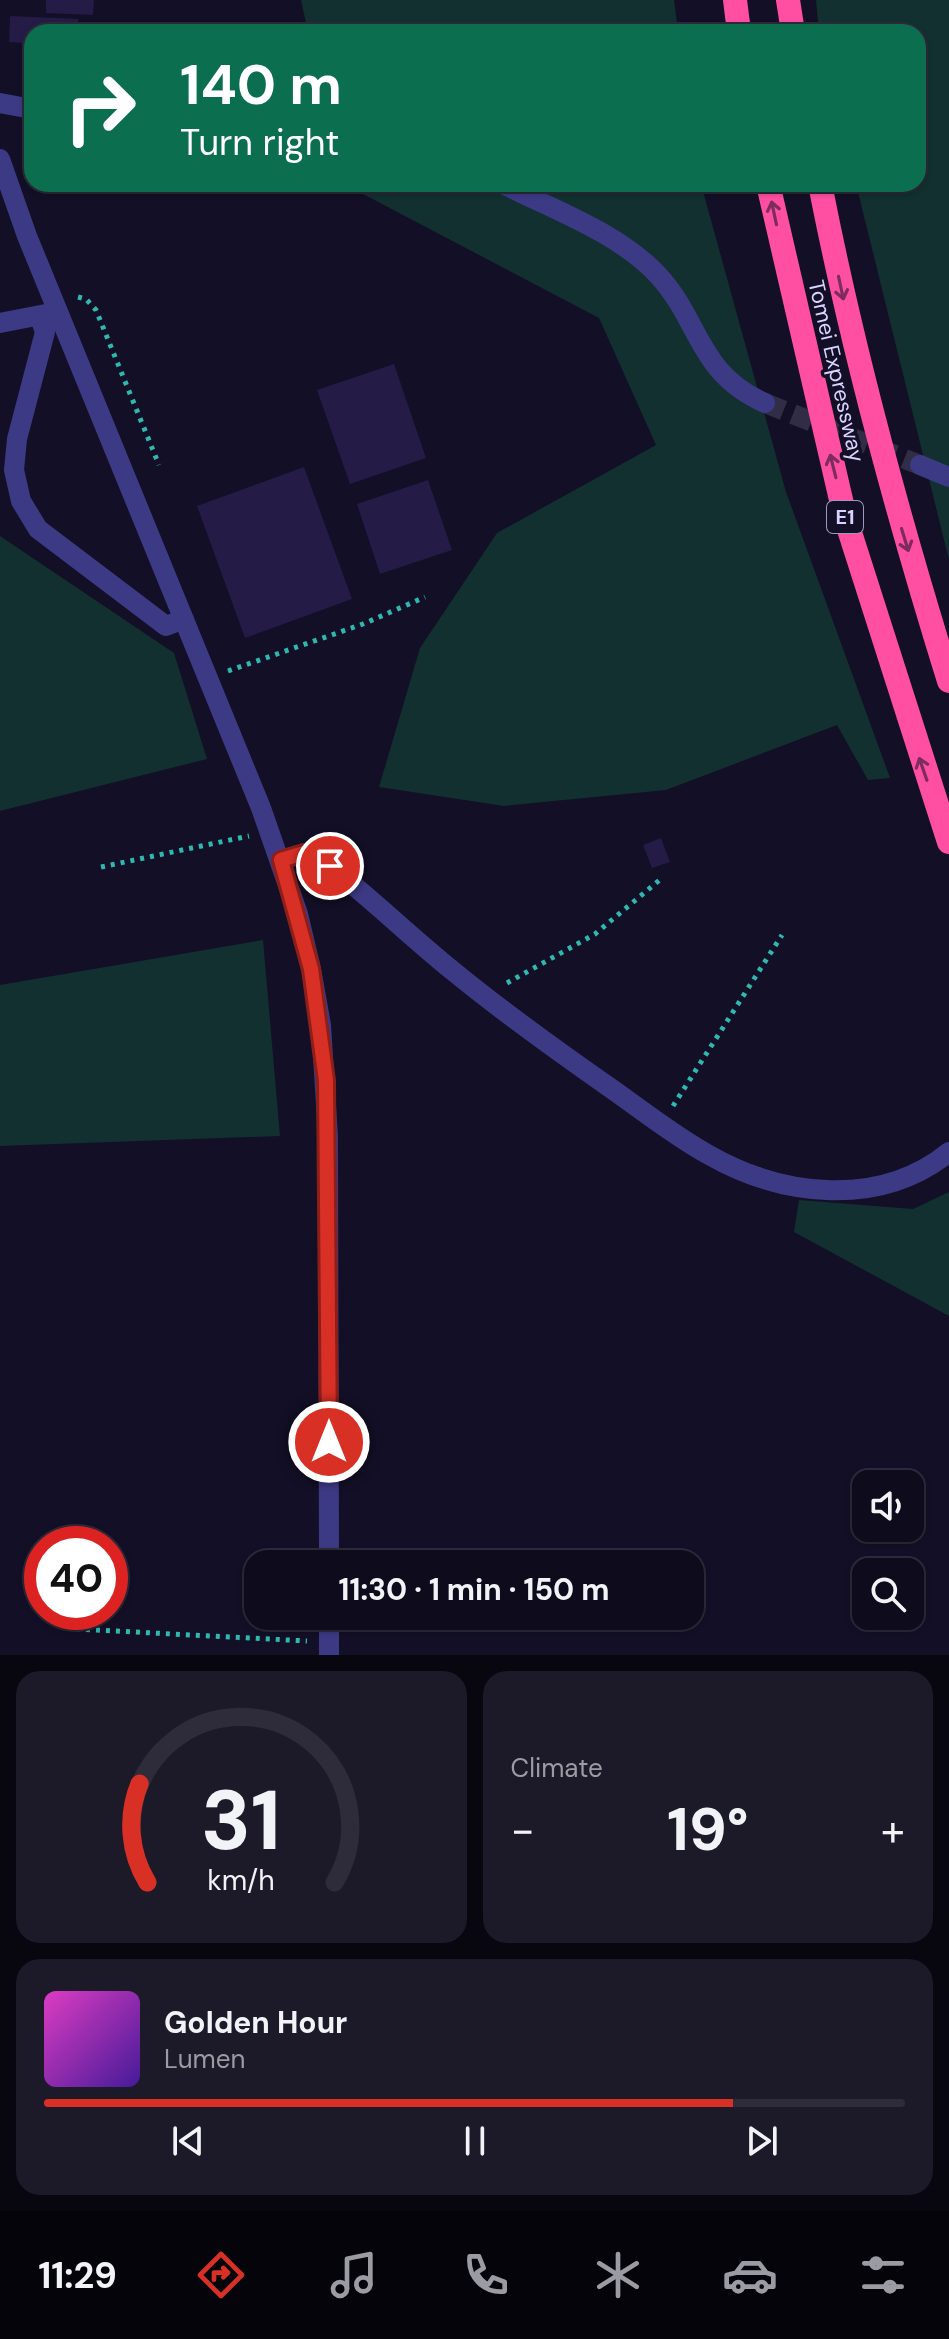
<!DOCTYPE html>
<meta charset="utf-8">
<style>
:root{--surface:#0e0b1c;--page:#1c1929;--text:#f1f3f6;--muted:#9b9ba3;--line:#2e2b3b;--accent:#d93025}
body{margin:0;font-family:"DM Sans",sans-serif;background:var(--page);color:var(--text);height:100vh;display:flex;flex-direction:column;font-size:30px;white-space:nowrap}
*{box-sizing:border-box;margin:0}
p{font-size:26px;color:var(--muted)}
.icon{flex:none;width:44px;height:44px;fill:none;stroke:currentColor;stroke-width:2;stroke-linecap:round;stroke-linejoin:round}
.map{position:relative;height:1655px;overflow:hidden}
.side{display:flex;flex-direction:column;gap:16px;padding:16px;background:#08060f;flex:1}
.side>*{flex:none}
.top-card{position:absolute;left:24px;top:24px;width:902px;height:168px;border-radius:24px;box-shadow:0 2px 6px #0004,0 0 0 2px var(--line);background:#0b6e4f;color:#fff;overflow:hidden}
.tools{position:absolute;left:852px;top:1470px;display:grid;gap:16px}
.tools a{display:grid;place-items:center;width:72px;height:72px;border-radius:16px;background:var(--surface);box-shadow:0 2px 6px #0004,0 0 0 2px var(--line);font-size:40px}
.speed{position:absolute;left:24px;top:1526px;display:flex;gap:16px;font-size:40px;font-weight:700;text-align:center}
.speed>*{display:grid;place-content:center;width:104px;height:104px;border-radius:50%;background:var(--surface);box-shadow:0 2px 6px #0004,0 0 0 2px var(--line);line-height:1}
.speed .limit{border:12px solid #d22;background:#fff;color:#111}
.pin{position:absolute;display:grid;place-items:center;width:68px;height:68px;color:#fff;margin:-34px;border:4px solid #fff;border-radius:50%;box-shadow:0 2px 8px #0007}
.me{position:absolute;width:88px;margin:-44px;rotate:0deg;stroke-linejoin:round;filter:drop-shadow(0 0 6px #0008)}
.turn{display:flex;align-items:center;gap:28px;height:168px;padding:0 24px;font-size:36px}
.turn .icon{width:104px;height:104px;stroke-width:2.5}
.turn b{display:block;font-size:56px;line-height:68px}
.big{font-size:60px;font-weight:700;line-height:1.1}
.side .tile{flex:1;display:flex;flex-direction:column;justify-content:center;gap:12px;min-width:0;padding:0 28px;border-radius:24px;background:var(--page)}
.side .dial{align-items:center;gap:0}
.dial svg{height:208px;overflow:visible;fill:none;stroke:var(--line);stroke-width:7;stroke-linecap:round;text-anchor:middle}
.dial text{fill:var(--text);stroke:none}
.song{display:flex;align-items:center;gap:24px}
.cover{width:96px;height:96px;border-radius:12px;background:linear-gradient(135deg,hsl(310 70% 55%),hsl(260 70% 35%))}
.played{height:8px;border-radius:4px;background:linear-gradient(90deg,var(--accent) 80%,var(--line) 80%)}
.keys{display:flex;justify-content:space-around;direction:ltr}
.heat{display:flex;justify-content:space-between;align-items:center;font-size:44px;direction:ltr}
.side .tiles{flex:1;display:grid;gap:16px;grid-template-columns:1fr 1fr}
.tile:last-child{grid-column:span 2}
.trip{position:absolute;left:244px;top:1550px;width:460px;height:80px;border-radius:24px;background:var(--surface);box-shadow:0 2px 6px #0004,0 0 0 2px var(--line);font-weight:700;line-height:80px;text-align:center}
.menu{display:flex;height:128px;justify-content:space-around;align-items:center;background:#06040b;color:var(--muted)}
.menu .icon{width:56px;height:56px}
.menu .on{color:var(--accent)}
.menu b{font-size:36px;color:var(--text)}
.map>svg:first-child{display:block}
.green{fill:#12302f}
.building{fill:#241b47}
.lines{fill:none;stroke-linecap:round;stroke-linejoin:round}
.minor-tunnel{stroke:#312d47;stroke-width:20;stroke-dasharray:20 10;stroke-linecap:butt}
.path{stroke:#2fb8b0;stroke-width:5;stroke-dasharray:4 6;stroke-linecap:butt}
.minor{stroke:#3d3a85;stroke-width:20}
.highway{stroke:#ff4fa3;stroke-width:24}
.oneway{stroke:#7d2c5e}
.route-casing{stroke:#8d1f18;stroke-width:20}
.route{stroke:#d93025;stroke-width:14}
.labels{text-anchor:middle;stroke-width:7;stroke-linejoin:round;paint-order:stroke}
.shield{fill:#130f26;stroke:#9e99be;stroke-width:2}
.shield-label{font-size:20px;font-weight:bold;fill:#d9d4ff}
.street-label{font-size:22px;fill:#d9d4ff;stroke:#130f26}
</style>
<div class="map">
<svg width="949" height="1655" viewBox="0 0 949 1655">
<rect width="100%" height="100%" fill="#130f26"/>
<path class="green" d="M301,0H674L678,32H308Z
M816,0H949V560L856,184H918V32H819Z
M344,184H701L786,492L890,778L868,780L837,725L666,790L504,806L379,787L420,648L497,533L656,445L599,318Z
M0,536L174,653L207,759L0,811Z
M263,940L280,1136L0,1146V985Z
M949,1192V1316L794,1232L799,1200L913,1209Z"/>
<path class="building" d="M46,0H94L93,15L46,13Z
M10,16L78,19V32H32V100H22V43L9,42Z
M394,364L426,458L350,484L317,390Z
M304,467L352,599L245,638L197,506Z
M428,480L452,550L380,574L357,504Z
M661,838L670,862L652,868L643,845Z"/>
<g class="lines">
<path class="minor-tunnel" d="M765,403L920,465"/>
<path class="path" d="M78,297L86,299L96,310L159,465
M228,671L363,624L425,597
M101,867L249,836
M507,983L595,934L662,878
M673,1106L782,935
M76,1629L307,1641"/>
<path class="minor" d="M0,103L32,109
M0,159L27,236L261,808L298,914L311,969L321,1025L328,1137L329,1564
M503,184C554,210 617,232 657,274C701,321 697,373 765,403
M40,318L45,332L17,439L14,470L21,501L38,529L166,626L184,619
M0,323L51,313
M920,465L949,477
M281,860L304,853L318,857C365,892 407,934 453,971C503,1012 556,1050 609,1087C642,1110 674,1136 709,1155C783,1197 880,1208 949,1152
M329,1616V1655"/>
<path class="highway" d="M735,0L739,32
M788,0L793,32
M768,184L845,517L949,842
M820,184C853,353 898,517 949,681"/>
</g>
<defs><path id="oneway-shaft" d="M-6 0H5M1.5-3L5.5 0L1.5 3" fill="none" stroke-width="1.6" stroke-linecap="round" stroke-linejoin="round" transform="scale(2)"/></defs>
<g class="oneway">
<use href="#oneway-shaft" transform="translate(774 213) rotate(-102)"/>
<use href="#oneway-shaft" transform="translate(841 288) rotate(78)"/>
<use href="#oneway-shaft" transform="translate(833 466) rotate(-104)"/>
<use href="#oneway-shaft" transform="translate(905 540) rotate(73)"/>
<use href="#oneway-shaft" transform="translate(923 769) rotate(-109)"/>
</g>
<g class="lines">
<g class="route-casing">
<path id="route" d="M329,1442L326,1081L311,969L281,860L304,853L330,866"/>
</g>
<use href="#route" class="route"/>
</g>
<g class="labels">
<rect class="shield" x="827" y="501" width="36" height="32" rx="6"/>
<g class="shield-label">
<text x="845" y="524">E1</text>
</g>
<g class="street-label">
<text transform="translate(837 371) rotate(77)" y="8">Tomei Expressway</text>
</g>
</g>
</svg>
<div class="tools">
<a><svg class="icon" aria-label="sound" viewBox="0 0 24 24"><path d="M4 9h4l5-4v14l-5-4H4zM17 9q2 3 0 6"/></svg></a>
<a><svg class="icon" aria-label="search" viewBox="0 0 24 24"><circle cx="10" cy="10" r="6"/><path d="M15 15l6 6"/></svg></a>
</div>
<div class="speed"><div class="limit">40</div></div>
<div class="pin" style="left:330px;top:866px;background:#d93025"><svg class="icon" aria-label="arrive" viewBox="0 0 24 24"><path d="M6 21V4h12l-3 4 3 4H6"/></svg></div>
<svg class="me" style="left:329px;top:1442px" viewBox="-20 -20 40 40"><circle r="17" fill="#d93025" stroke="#fff" stroke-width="3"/><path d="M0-11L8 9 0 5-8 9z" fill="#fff"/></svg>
<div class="trip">11:30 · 1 min · 150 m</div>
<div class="top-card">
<div class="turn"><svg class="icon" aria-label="right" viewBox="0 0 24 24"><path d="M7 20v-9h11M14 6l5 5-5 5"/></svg><div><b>140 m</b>Turn right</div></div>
</div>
</div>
<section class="side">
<div class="tiles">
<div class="tile dial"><svg viewBox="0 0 100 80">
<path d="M14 69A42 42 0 1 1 86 69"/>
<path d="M14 69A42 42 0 0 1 11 31" stroke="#d93025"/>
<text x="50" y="56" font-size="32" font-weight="700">31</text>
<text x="50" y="72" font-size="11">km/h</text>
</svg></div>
<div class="tile"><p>Climate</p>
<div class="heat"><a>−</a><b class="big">19°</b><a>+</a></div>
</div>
<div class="tile">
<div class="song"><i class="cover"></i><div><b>Golden Hour</b><p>Lumen</p></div></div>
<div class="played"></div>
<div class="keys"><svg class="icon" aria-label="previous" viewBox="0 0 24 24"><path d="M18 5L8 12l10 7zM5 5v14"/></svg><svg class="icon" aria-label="pause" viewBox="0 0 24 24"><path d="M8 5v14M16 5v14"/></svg><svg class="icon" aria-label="next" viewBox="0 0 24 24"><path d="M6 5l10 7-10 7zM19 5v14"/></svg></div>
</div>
</div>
</section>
<nav class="menu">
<b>11:29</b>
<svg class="icon on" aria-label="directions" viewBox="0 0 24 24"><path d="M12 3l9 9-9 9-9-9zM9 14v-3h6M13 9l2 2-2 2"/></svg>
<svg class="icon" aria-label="music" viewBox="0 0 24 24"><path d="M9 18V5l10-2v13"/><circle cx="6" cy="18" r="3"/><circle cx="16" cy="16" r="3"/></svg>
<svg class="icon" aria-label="phone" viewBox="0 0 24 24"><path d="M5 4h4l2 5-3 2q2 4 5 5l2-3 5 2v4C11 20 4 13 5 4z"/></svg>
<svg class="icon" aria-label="climate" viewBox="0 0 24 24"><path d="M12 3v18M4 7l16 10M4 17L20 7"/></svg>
<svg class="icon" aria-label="car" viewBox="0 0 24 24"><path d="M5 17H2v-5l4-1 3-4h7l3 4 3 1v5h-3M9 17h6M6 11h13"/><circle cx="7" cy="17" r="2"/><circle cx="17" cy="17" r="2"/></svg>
<svg class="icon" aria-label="filters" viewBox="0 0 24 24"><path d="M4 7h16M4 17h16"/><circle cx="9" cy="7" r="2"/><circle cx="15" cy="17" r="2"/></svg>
</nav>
